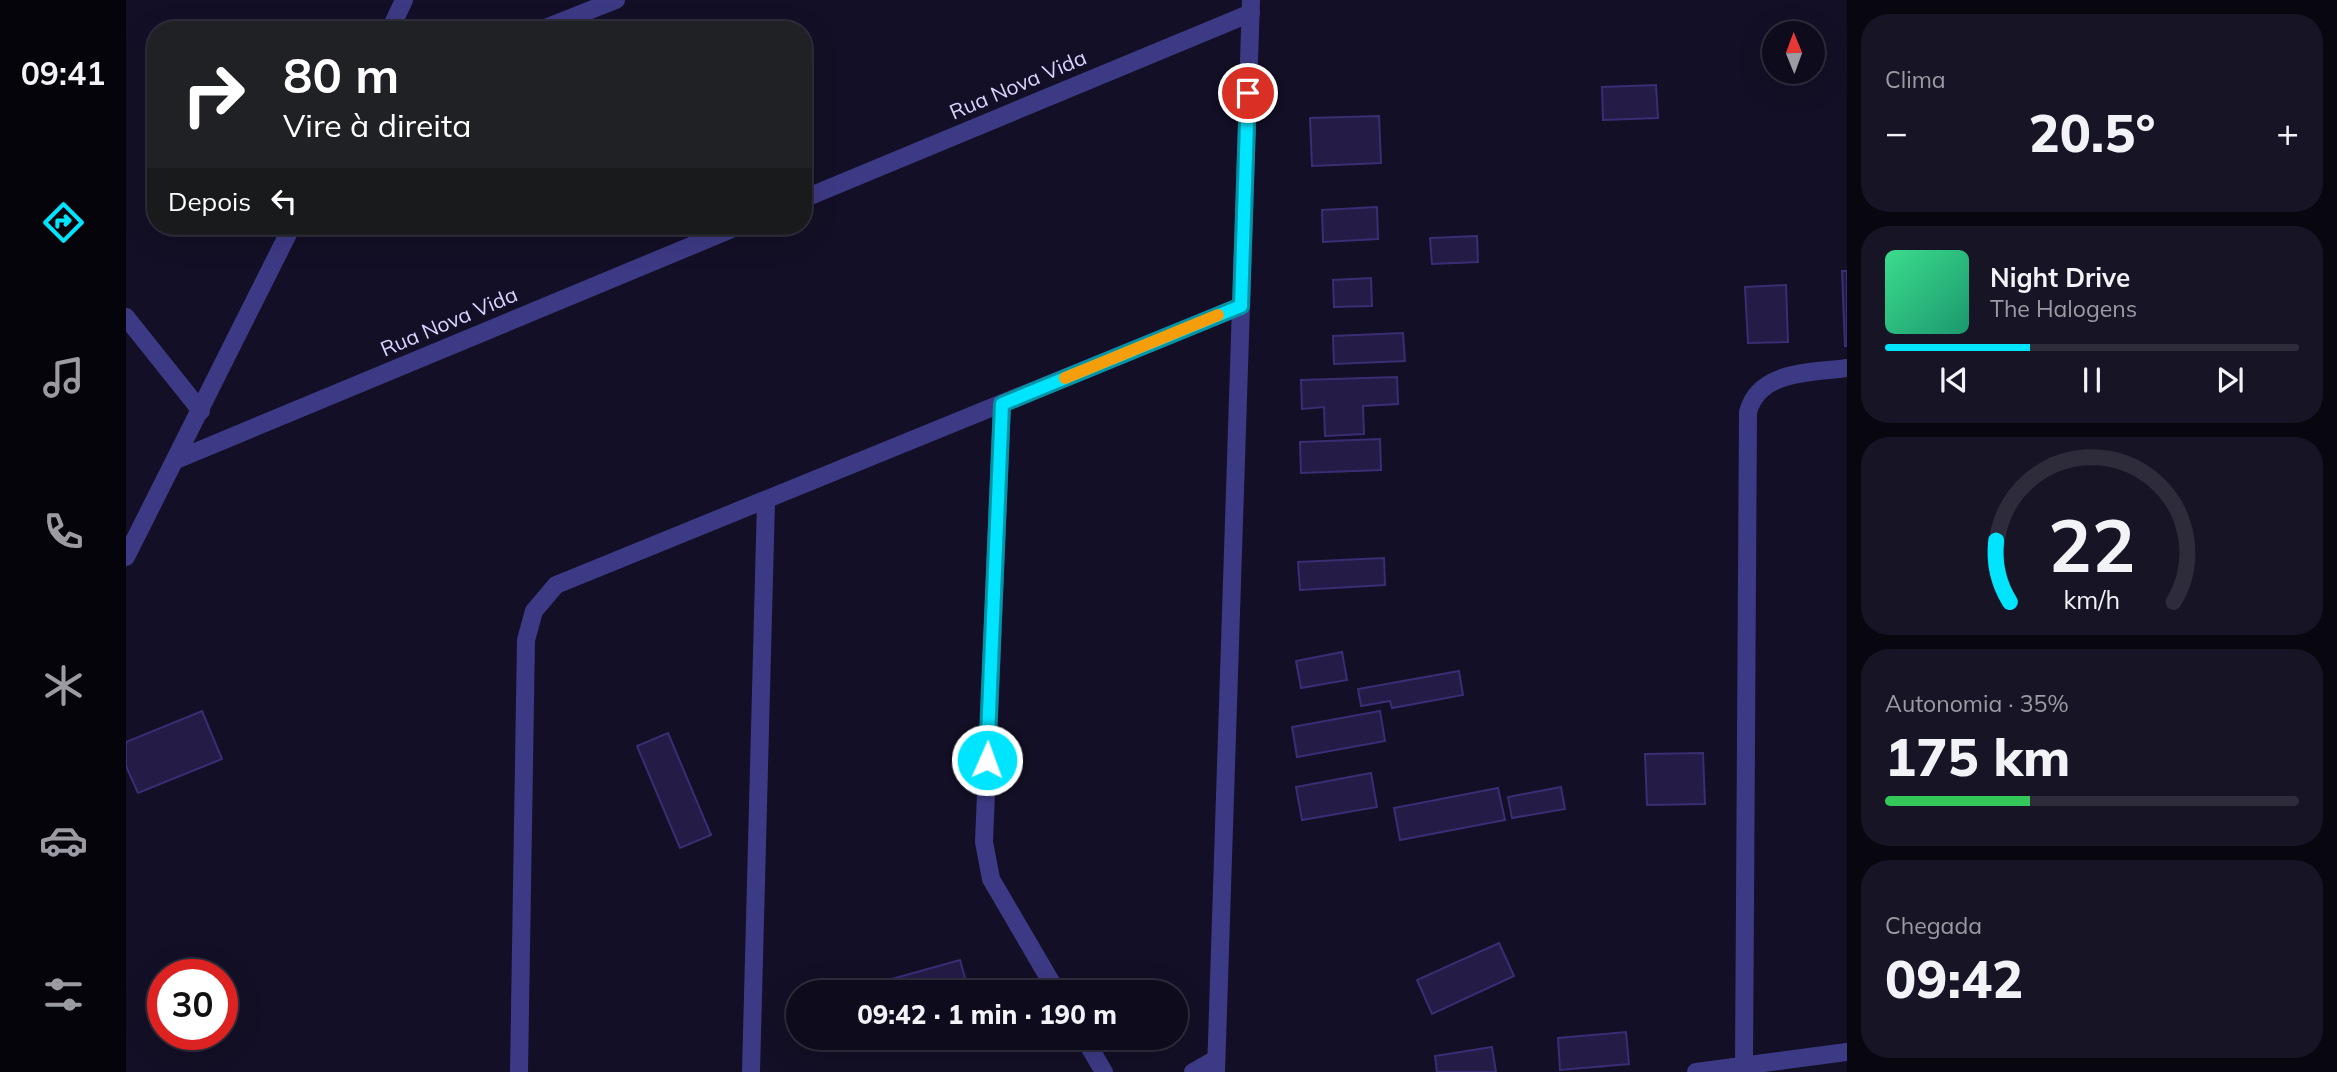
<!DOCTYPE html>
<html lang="pt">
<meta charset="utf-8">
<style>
:root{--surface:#0e0b1c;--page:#171425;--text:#f1f3f6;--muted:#9b9ba3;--line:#2e2b3b;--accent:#00e5ff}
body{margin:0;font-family:Mulish,sans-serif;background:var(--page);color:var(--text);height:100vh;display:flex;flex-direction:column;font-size:26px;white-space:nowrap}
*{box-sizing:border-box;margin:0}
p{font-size:23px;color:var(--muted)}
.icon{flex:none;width:38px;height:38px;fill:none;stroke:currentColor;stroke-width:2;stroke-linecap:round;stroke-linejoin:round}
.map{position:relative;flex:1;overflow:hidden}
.drawer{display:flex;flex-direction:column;gap:14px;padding:14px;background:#08060f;width:490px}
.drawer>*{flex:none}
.guide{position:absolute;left:21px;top:21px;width:665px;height:214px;border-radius:28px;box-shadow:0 7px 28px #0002,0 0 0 2px var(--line);background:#202124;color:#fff;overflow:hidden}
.needle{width:46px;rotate:359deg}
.tools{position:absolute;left:1636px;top:21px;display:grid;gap:14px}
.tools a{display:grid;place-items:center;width:63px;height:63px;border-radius:50%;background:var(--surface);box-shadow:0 7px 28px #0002,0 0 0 2px var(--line);font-size:35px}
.speed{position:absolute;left:21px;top:959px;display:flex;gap:14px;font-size:35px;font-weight:700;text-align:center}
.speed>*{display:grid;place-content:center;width:91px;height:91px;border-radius:50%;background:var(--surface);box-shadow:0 7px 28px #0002,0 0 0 2px var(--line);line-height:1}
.speed .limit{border:10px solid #d22;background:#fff;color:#111}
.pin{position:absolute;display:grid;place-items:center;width:60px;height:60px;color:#fff;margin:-30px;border:4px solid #fff;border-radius:50%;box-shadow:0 2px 7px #0007}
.me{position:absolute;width:77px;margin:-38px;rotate:2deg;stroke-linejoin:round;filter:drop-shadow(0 0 5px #0008)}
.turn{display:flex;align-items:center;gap:24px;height:147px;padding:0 21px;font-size:32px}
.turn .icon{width:91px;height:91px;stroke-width:2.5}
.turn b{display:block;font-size:49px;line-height:60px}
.then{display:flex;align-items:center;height:66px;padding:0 21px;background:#0003;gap:14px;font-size:26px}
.big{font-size:52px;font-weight:800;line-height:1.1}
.drawer .card{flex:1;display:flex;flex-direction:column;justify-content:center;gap:10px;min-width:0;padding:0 24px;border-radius:28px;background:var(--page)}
.drawer .dial{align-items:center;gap:0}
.dial svg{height:182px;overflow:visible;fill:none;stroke:var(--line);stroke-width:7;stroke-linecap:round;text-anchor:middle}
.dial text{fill:var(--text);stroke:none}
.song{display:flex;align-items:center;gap:21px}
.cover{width:84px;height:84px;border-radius:10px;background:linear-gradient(135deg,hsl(150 70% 55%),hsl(160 70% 35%))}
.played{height:7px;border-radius:4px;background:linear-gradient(90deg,var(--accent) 35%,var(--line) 35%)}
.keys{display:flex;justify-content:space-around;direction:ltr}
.heat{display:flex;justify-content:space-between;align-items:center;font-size:38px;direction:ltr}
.charge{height:10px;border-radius:5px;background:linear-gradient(90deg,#34c759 35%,var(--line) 0)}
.trip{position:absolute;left:660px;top:980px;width:402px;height:70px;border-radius:35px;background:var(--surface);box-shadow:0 7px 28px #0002,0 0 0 2px var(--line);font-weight:800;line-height:70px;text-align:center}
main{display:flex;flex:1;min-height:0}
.dock{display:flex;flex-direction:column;width:126px;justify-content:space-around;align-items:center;background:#06040b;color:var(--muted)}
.dock .icon{width:49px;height:49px}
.dock .on{color:var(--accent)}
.dock b{font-size:32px;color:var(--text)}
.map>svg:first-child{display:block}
.building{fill:#241b47;stroke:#3b2d73;stroke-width:2}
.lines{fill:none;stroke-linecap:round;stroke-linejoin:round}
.minor{stroke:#3d3a85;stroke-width:18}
.tertiary{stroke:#3d3a85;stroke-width:18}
.route-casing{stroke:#0095a6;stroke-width:18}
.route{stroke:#00e5ff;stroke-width:12}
.slow{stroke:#f59e0b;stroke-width:12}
.labels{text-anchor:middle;stroke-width:7;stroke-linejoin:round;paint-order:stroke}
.street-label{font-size:21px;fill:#d9d4ff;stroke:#130f26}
</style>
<main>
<nav class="dock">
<b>09:41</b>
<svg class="icon on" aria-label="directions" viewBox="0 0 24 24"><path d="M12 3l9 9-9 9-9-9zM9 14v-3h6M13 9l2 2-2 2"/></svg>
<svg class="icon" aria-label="music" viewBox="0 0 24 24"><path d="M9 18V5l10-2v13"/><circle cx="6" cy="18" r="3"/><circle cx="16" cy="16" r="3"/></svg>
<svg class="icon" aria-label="phone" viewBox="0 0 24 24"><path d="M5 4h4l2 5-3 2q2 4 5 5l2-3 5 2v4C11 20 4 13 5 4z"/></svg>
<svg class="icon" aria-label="climate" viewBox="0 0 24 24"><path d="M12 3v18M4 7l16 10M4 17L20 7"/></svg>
<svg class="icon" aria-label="car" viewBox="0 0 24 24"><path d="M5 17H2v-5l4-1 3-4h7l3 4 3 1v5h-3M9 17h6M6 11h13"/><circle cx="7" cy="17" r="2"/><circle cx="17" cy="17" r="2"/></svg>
<svg class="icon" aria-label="filters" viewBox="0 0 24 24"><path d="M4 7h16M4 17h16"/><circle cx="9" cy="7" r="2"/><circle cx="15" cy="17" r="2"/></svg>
</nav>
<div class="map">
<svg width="1721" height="1072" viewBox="0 0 1721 1072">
<rect width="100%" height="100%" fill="#130f26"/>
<path class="building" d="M1530,85L1532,118L1477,120L1476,87Z
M1253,116L1255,163L1186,166L1184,118Z
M1251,207L1252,239L1197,242L1196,210Z
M1351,236L1352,262L1306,264L1304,238Z
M1716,271H1721V346H1719Z
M1245,278L1246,306L1208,307L1207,280Z
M1660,285L1662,342L1622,343L1619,287Z
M1277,333L1279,361L1208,364L1207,336Z
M1271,377L1272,404L1237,406L1238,434L1199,436L1198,407L1176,409L1175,380Z
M1254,439L1255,470L1175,473L1174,442Z
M1258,558L1259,585L1174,590L1172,562Z
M1216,652L1221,680L1175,688L1170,661Z
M1333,671L1337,695L1266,708L1264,701L1235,706L1232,689Z
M76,711L96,759L12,793L0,766V742Z
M1254,711L1259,741L1171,757L1166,727Z
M542,733L585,835L554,848L511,746Z
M1577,753L1579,804L1521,805L1519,754Z
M1245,773L1251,807L1176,820L1170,787Z
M1435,787L1439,809L1386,818L1382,797Z
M1372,788L1379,820L1274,840L1268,808Z
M1373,943L1388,976L1306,1014L1291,980Z
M834,960L843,992H751L748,984Z
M1500,1032L1503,1064L1434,1070L1432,1038Z
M1366,1047L1370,1072H1311L1309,1056Z"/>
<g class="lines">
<path class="minor" d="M264,30L278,0
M414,30L490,0
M677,199L1125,13
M0,317L75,411
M876,404L858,842L865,879L931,992
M50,460L613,226
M0,557L166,226
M958,1038L978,1072
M1618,1065L1622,412C1633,370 1685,373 1721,368
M393,1072L400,640L408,611L430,585L1115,306
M625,1072L640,501
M1067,1072L1090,1059
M1570,1072L1721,1052"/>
<path class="tertiary" d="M1090,1072L1125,0"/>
</g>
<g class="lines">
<g class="route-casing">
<path id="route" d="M861,760L876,404L1115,306L1122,93"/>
</g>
<use href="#route" class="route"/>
<path class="slow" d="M939,378L1092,315"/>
</g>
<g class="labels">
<g class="street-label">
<text transform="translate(892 85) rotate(-23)" y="7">Rua Nova Vida</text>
<text transform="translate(323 322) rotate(-23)" y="7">Rua Nova Vida</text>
</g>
</g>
</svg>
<div class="tools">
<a><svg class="needle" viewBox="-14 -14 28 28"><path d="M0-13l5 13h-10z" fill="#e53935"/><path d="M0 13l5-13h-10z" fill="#9b9ba3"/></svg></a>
</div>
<div class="speed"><div class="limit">30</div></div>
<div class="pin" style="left:1122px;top:93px;background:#d93025"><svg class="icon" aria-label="arrive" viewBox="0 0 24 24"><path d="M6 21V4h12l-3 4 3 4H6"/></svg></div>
<svg class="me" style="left:861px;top:760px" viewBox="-20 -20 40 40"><circle r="17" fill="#00e5ff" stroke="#fff" stroke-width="3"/><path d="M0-11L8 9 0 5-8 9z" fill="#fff"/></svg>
<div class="trip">09:42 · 1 min · 190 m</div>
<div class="guide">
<div class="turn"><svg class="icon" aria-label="right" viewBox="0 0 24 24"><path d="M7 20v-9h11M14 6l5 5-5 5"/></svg><div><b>80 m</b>Vire à direita</div></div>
<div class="then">Depois<svg class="icon" aria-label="left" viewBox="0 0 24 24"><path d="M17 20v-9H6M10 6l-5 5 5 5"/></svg></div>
</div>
</div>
<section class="drawer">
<div class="card"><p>Clima</p>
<div class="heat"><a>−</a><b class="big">20.5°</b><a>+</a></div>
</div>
<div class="card">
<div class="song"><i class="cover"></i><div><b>Night Drive</b><p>The Halogens</p></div></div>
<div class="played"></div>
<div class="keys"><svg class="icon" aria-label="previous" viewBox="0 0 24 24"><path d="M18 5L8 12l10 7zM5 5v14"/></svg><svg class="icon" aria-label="pause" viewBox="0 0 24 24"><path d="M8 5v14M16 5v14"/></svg><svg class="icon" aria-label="next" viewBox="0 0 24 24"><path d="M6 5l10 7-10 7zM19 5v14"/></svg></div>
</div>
<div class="card dial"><svg viewBox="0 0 100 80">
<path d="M14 69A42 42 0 1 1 86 69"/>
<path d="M14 69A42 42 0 0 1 8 42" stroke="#00e5ff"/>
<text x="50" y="56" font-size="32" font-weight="700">22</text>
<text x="50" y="72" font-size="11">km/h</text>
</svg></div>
<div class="card"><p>Autonomia · 35%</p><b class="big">175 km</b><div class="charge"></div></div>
<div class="card"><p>Chegada</p><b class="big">09:42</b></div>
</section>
</main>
